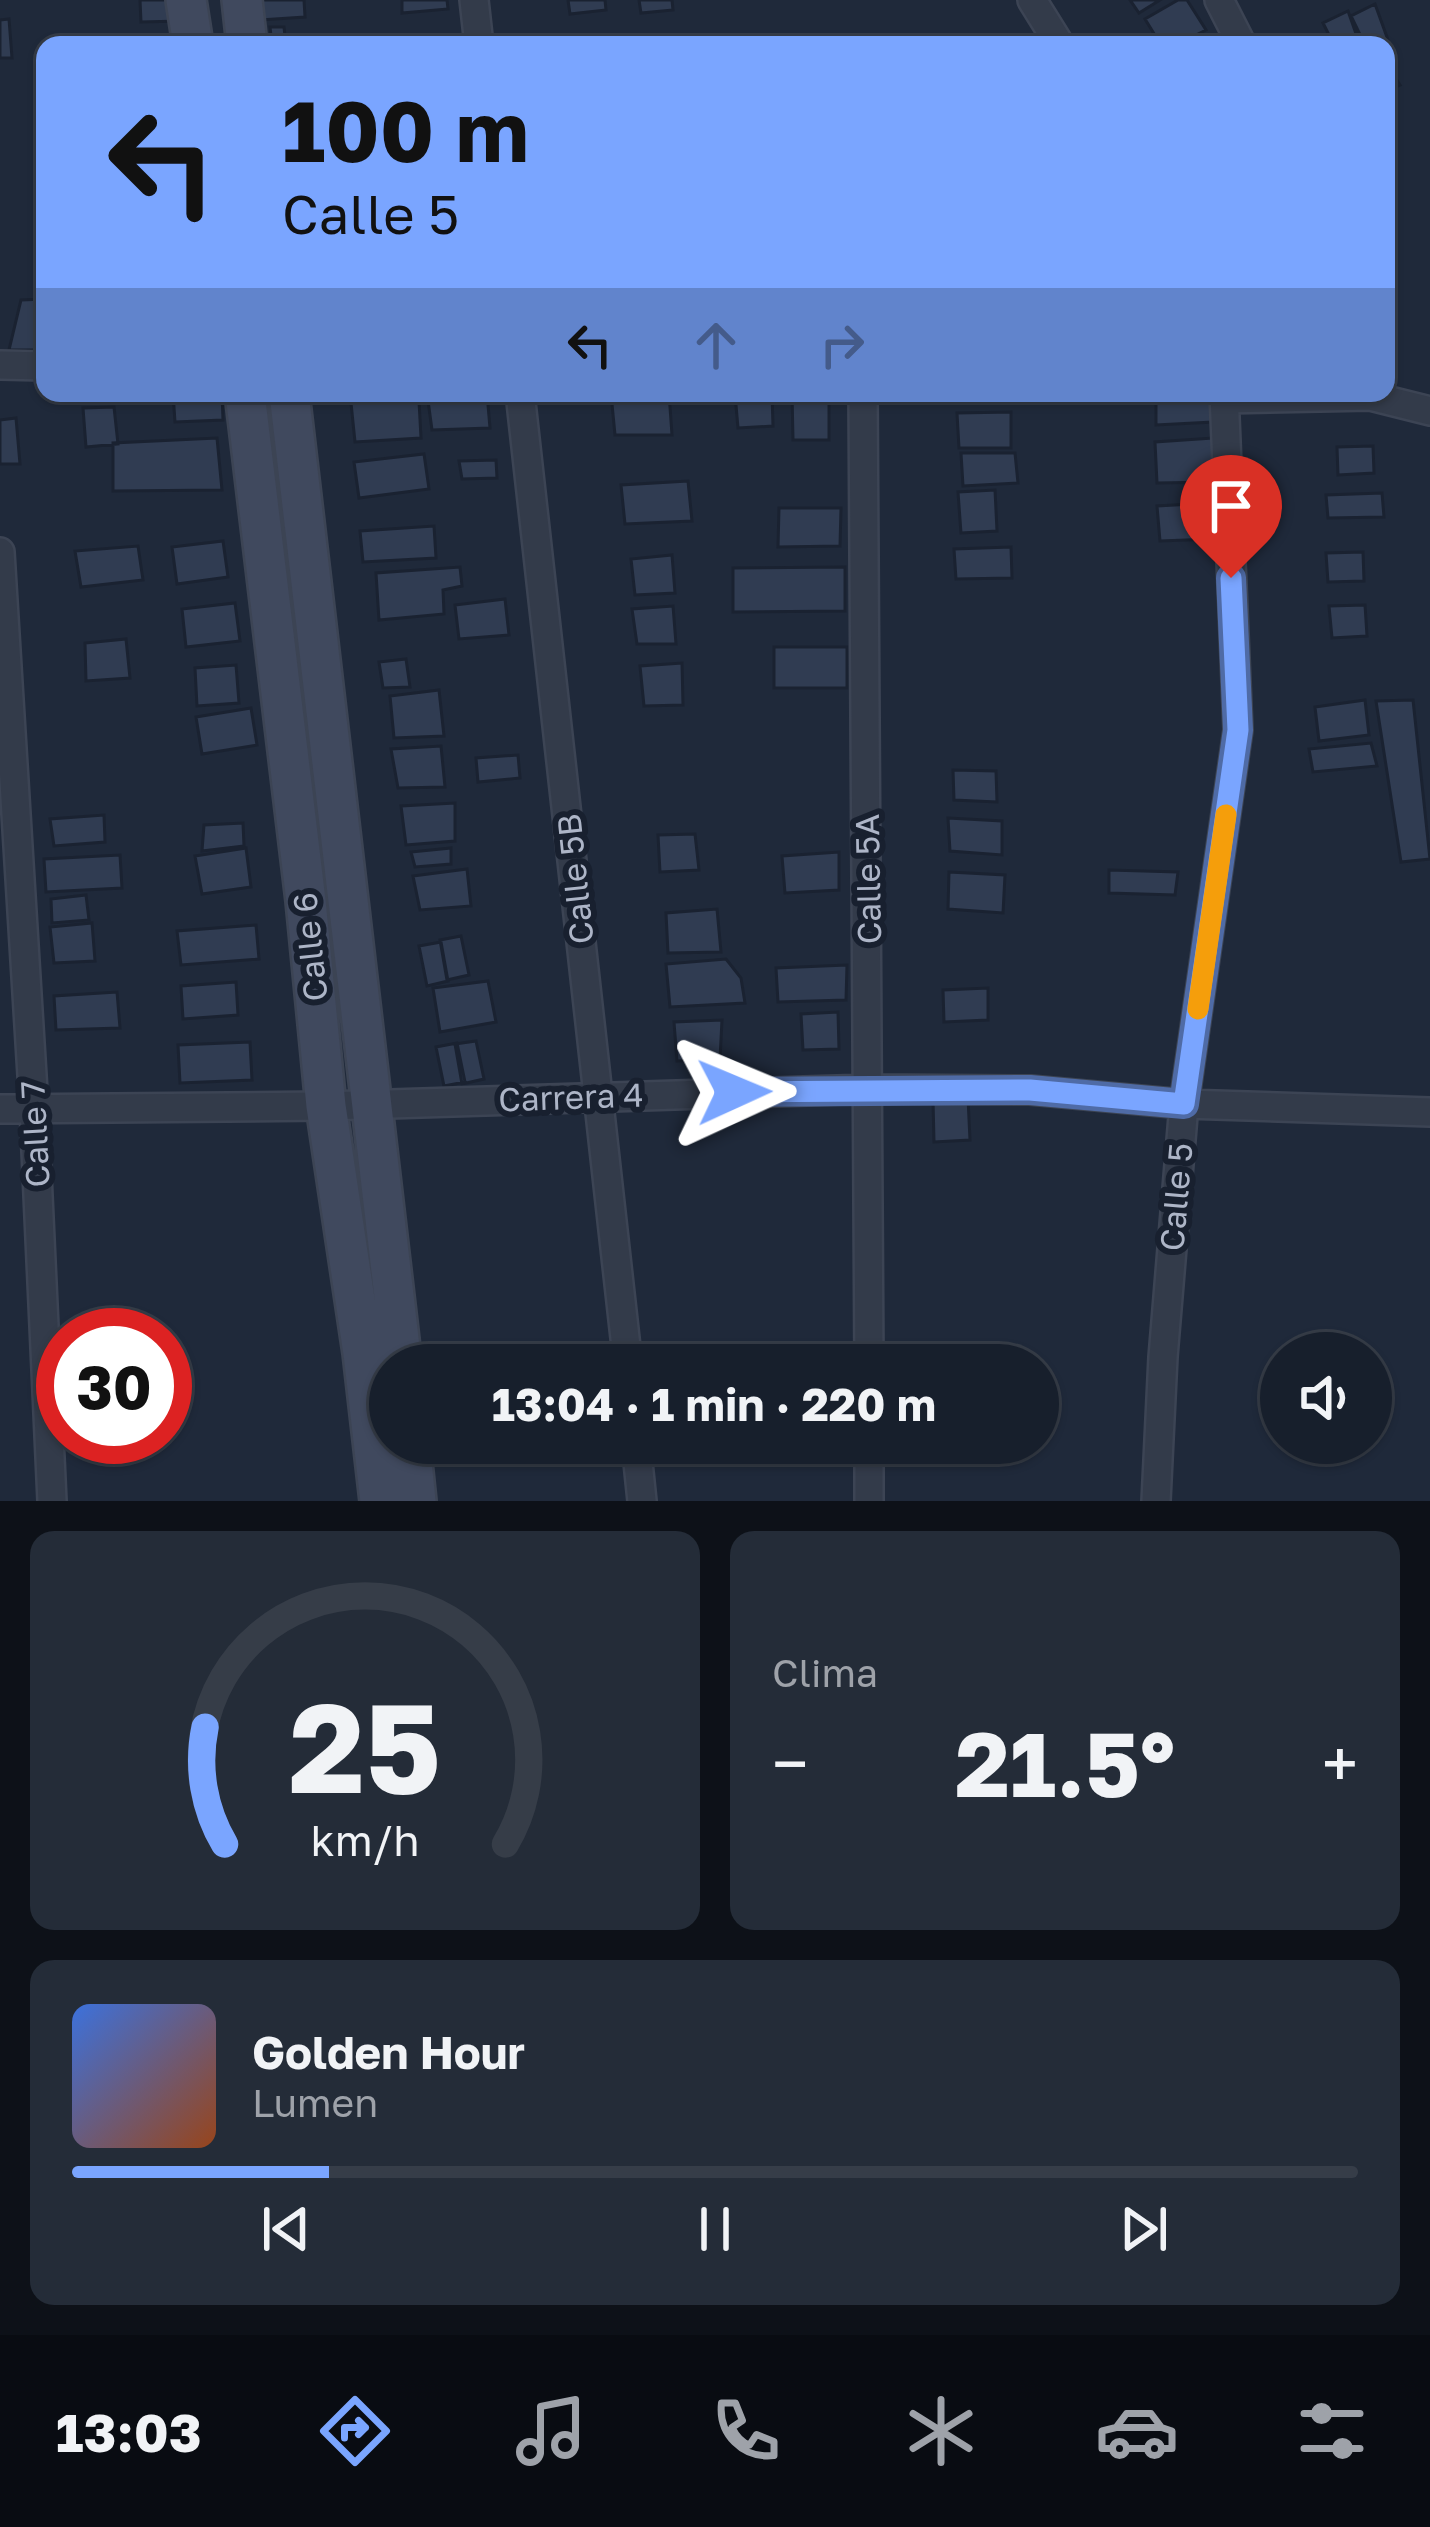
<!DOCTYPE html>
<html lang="es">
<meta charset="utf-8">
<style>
:root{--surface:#171f2c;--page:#242c38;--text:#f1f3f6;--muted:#9ea2a9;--line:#363d48;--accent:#7aa5ff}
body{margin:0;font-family:"Golos Text",sans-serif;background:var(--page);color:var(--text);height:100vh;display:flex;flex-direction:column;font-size:45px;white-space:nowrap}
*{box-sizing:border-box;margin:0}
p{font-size:39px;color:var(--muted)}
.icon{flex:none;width:66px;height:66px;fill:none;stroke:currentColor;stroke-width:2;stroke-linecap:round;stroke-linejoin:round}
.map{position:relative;height:1501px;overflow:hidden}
.drawer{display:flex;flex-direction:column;gap:30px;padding:30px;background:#0d1118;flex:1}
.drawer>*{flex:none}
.banner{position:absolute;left:36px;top:36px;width:1359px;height:366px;border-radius:24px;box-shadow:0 3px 9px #0004,0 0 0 3px var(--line);background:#7aa5ff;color:#111;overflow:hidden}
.buttons{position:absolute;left:1260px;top:1332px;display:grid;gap:24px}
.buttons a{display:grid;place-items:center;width:132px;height:132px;border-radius:50%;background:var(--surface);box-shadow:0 3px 9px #0004,0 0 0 3px var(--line);font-size:60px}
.speed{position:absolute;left:36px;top:1308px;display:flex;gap:24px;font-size:60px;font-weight:700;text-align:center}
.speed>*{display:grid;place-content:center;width:156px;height:156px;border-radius:50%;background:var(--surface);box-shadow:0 3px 9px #0004,0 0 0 3px var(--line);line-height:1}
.speed .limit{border:18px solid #d22;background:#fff;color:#111}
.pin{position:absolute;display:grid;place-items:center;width:102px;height:102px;color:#fff;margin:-123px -51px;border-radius:50% 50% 50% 0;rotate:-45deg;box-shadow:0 0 12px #0007}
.pin .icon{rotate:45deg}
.me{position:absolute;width:132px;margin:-66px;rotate:89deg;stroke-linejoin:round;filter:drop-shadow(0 0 9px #0008)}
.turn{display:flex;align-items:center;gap:42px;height:252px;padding:0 48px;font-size:54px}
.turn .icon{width:156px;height:156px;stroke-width:2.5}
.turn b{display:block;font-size:84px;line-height:102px}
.lanes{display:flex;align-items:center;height:114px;padding:0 48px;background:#0003;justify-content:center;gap:60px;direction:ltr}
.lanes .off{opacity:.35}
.big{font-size:90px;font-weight:700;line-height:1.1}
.drawer .tile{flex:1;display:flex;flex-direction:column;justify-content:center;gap:18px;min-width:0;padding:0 42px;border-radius:24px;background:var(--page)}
.drawer .dial{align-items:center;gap:0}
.dial svg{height:312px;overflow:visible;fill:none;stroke:var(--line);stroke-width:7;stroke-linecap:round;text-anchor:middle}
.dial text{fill:var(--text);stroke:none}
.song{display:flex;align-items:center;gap:36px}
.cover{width:144px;height:144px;border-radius:18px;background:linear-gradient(135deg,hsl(220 70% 55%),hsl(20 70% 35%))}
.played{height:12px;border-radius:6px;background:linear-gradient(90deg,var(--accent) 20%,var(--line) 20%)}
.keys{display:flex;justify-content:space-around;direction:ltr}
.heat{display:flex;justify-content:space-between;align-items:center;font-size:66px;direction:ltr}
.drawer .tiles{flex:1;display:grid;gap:30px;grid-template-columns:1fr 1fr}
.tile:last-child{grid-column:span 2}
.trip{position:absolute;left:369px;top:1344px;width:690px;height:120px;border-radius:60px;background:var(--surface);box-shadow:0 3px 9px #0004,0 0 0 3px var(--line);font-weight:700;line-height:120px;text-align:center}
.dock{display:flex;height:192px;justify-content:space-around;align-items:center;background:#090c12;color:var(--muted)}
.dock .icon{width:84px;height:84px}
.dock .current{color:var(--accent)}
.dock b{font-size:54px;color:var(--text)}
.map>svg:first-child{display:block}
.building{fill:#303c52;stroke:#1a2231;stroke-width:3}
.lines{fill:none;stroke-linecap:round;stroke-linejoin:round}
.street-casing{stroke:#3c4454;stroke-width:32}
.secondary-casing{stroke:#3c4454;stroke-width:44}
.street{stroke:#333b4a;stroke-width:27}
.secondary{stroke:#40495e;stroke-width:39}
.route-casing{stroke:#4f6ba6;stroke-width:30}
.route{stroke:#7aa5ff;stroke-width:21}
.slow{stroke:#f59e0b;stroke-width:21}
.labels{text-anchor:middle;stroke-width:12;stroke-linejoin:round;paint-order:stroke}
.street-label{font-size:33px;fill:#adb5c7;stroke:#18202f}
</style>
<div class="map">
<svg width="1430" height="1501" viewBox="0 0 1430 1501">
<rect width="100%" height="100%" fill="#1f293a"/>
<path class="building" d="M140,0H178L180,21L141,22Z
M259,0H304L305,17L260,20Z
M402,0H447L448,9L402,13Z
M568,0H605L606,10L570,14Z
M639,0H672L673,10L641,13Z
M1130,0H1160L1139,13Z
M1178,0H1187L1206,30L1176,45H1161L1145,19Z
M1375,4L1388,40L1365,45L1351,16Z
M1348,11L1360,45H1334L1323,23Z
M9,19L12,58H0V20Z
M270,27H284L286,45H272Z
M1386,63L1400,85L1386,91Z
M45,299V350H9L21,300Z
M173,393H222L223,420L175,422Z
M427,393H487L490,428L432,430Z
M669,393L672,435H615L611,394Z
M772,393L773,426L738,428L735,394Z
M792,393H829V440H793Z
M1156,393H1211L1213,422L1156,425Z
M419,401L421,438L355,442L351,403Z
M114,407L118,444L86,447L83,408Z
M1011,412V448H959L957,413Z
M16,418L20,464H0V420Z
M217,438L222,490L113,491V443Z
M1213,438L1216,482L1157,483L1155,442Z
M1373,446L1374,473L1338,475L1337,447Z
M961,453H1015L1018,483L963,486Z
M424,454L429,489L359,498L354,462Z
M496,460L497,478L462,479L459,461Z
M688,481L692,521L625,524L621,485Z
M995,490L997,531L961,533L958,492Z
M1382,493L1384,517L1328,518L1326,495Z
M1210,503L1212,539L1160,541L1157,506Z
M779,508H841L840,546L778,547Z
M434,526L436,558L363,562L360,531Z
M223,541L228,577L177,584L172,547Z
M138,546L143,580L81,587L75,551Z
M1011,547L1012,578L956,579L954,549Z
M1363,552L1364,581L1328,582L1326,553Z
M672,555L675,593L635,595L631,559Z
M460,567L462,586L443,590L444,614L379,620L376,573Z
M845,567V611L733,612V568Z
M505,599L509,635L459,639L455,605Z
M235,603L240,641L186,647L182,609Z
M1365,605L1367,636L1332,638L1329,606Z
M673,606L676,644H637L632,609Z
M126,639L130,678L86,681L85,643Z
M774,647H847V688H774Z
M406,659L410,687L383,688L379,662Z
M682,663L683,705L644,706L640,666Z
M236,665L239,703L197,706L195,668Z
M439,690L444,736L394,738L390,696Z
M1365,700L1369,735L1319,741L1315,707Z
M1413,700L1430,859L1401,862L1376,701Z
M251,708L257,745L202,754L196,717Z
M1371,743L1377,766L1313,772L1309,749Z
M441,746L445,787L398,788L391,749Z
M518,755L520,778L478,782L476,758Z
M953,770L996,771L997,802L954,800Z
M455,803V841L406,845L401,806Z
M104,815L105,842L54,846L50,819Z
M948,818L1002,821V855L950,851Z
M243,823L244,846L202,851L204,825Z
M695,834L699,870L660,872L658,835Z
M246,848L251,887L202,894L195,856Z
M451,848V864L415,867L411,852Z
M839,852V890L785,893L782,856Z
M120,855L122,888L46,892L44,859Z
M467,869L471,906L420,910L413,876Z
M1109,870L1178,872L1175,895L1109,893Z
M949,872L1005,875L1003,913L948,909Z
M86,895L89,920L52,923L51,899Z
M717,909L721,952L668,953L666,913Z
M92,923L95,961L54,963L50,927Z
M256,925L259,959L181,965L177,931Z
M461,936L469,975L447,980L440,940Z
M441,942L448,981L427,986L419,946Z
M726,959L741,978L745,1003L670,1007L666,964Z
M847,965L846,1000L778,1002L776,968Z
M488,981L496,1022L440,1032L433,988Z
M236,982L238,1015L183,1019L181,986Z
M988,988V1020L944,1022L943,990Z
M117,992L120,1028L56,1030L54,996Z
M838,1012L839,1049L803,1050L801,1014Z
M722,1020L720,1059L677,1061L674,1022Z
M476,1041L484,1079L462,1084L455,1044Z
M250,1042L252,1080L180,1083L178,1045Z
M457,1043L465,1082L444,1086L436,1047Z
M968,1098L970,1140L934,1142L933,1100Z"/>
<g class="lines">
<g class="street-casing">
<path id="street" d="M474,0L479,45
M1032,0L1060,45
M1219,0L1242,45
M0,365L45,366
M520,393L628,1365
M863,393L869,1365
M1224,399L1370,396L1430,411
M0,552L34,1108L52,1501
M0,1109L326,1106L870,1089L1030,1090L1184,1104L1430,1112
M636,1443L642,1501
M869,1501V1443
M1156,1501L1163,1357L1184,1104L1238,730L1224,393"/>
</g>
<g class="secondary-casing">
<path id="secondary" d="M186,0L193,45
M242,0L247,45
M245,393L306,901L326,1106L363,1353L380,1501
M289,393L402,1365
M410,1443L416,1501"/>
</g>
<use href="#street" class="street"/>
<use href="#secondary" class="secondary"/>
</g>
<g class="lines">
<g class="route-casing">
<path id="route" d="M734,1092L1030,1090L1184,1104L1238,730L1231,578"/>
</g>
<use href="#route" class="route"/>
<path class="slow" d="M1198,1009L1226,815"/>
</g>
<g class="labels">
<g class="street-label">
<text transform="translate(575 879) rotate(-96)" y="12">Calle 5B</text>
<text transform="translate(868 879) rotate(-91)" y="12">Calle 5A</text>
<text transform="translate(310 947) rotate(-96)" y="12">Calle 6</text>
<text transform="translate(571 1097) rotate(-2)" y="12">Carrera 4</text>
<text transform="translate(35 1134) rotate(-93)" y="12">Calle 7</text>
<text transform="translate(1176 1197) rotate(-85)" y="12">Calle 5</text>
</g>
</g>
</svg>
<div class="buttons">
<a><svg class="icon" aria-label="sound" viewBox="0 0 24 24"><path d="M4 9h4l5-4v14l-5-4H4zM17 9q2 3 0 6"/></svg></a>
</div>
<div class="speed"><div class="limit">30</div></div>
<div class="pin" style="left:1231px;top:578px;background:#d93025"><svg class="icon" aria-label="arrive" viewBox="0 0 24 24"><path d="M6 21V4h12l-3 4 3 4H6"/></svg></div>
<svg class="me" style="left:734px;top:1092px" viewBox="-20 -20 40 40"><path d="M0-17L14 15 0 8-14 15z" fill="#7aa5ff" stroke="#fff" stroke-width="4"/></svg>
<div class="trip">13:04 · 1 min · 220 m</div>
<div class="banner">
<div class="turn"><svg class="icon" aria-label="left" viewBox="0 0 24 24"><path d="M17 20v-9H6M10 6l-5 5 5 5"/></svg><div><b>100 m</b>Calle 5</div></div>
<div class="lanes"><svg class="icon" aria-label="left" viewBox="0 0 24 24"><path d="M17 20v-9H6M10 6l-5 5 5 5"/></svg><svg class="icon off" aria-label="ahead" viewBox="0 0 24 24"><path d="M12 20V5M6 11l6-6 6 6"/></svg><svg class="icon off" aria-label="right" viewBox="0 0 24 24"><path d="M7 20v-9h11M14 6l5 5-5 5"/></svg></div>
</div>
</div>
<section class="drawer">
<div class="tiles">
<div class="tile dial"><svg viewBox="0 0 100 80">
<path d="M14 69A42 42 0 1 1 86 69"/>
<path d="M14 69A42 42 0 0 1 9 39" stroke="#7aa5ff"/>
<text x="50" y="56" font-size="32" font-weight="700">25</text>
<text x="50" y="72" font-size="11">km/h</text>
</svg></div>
<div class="tile"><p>Clima</p>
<div class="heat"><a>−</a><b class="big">21.5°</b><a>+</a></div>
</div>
<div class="tile">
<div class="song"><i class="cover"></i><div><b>Golden Hour</b><p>Lumen</p></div></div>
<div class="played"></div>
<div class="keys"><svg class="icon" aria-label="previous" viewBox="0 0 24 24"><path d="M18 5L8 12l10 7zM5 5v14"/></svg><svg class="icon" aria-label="pause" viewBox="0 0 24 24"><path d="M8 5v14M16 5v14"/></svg><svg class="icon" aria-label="next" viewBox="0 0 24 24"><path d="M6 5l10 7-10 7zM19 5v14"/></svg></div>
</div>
</div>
</section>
<nav class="dock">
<b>13:03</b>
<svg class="icon current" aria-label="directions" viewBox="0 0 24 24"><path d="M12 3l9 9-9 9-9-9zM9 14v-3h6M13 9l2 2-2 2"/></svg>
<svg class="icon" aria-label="music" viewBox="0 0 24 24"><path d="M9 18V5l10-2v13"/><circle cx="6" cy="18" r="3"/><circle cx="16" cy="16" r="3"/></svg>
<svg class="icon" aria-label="phone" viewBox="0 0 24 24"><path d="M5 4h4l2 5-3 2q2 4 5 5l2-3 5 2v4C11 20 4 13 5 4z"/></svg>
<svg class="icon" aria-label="climate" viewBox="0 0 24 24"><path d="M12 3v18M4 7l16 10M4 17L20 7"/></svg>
<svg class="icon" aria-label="car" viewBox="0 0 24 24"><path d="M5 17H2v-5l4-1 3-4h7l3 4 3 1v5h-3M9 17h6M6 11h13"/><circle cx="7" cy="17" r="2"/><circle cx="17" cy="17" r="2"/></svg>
<svg class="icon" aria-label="filters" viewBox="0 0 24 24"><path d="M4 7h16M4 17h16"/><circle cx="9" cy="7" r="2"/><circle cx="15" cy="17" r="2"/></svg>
</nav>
